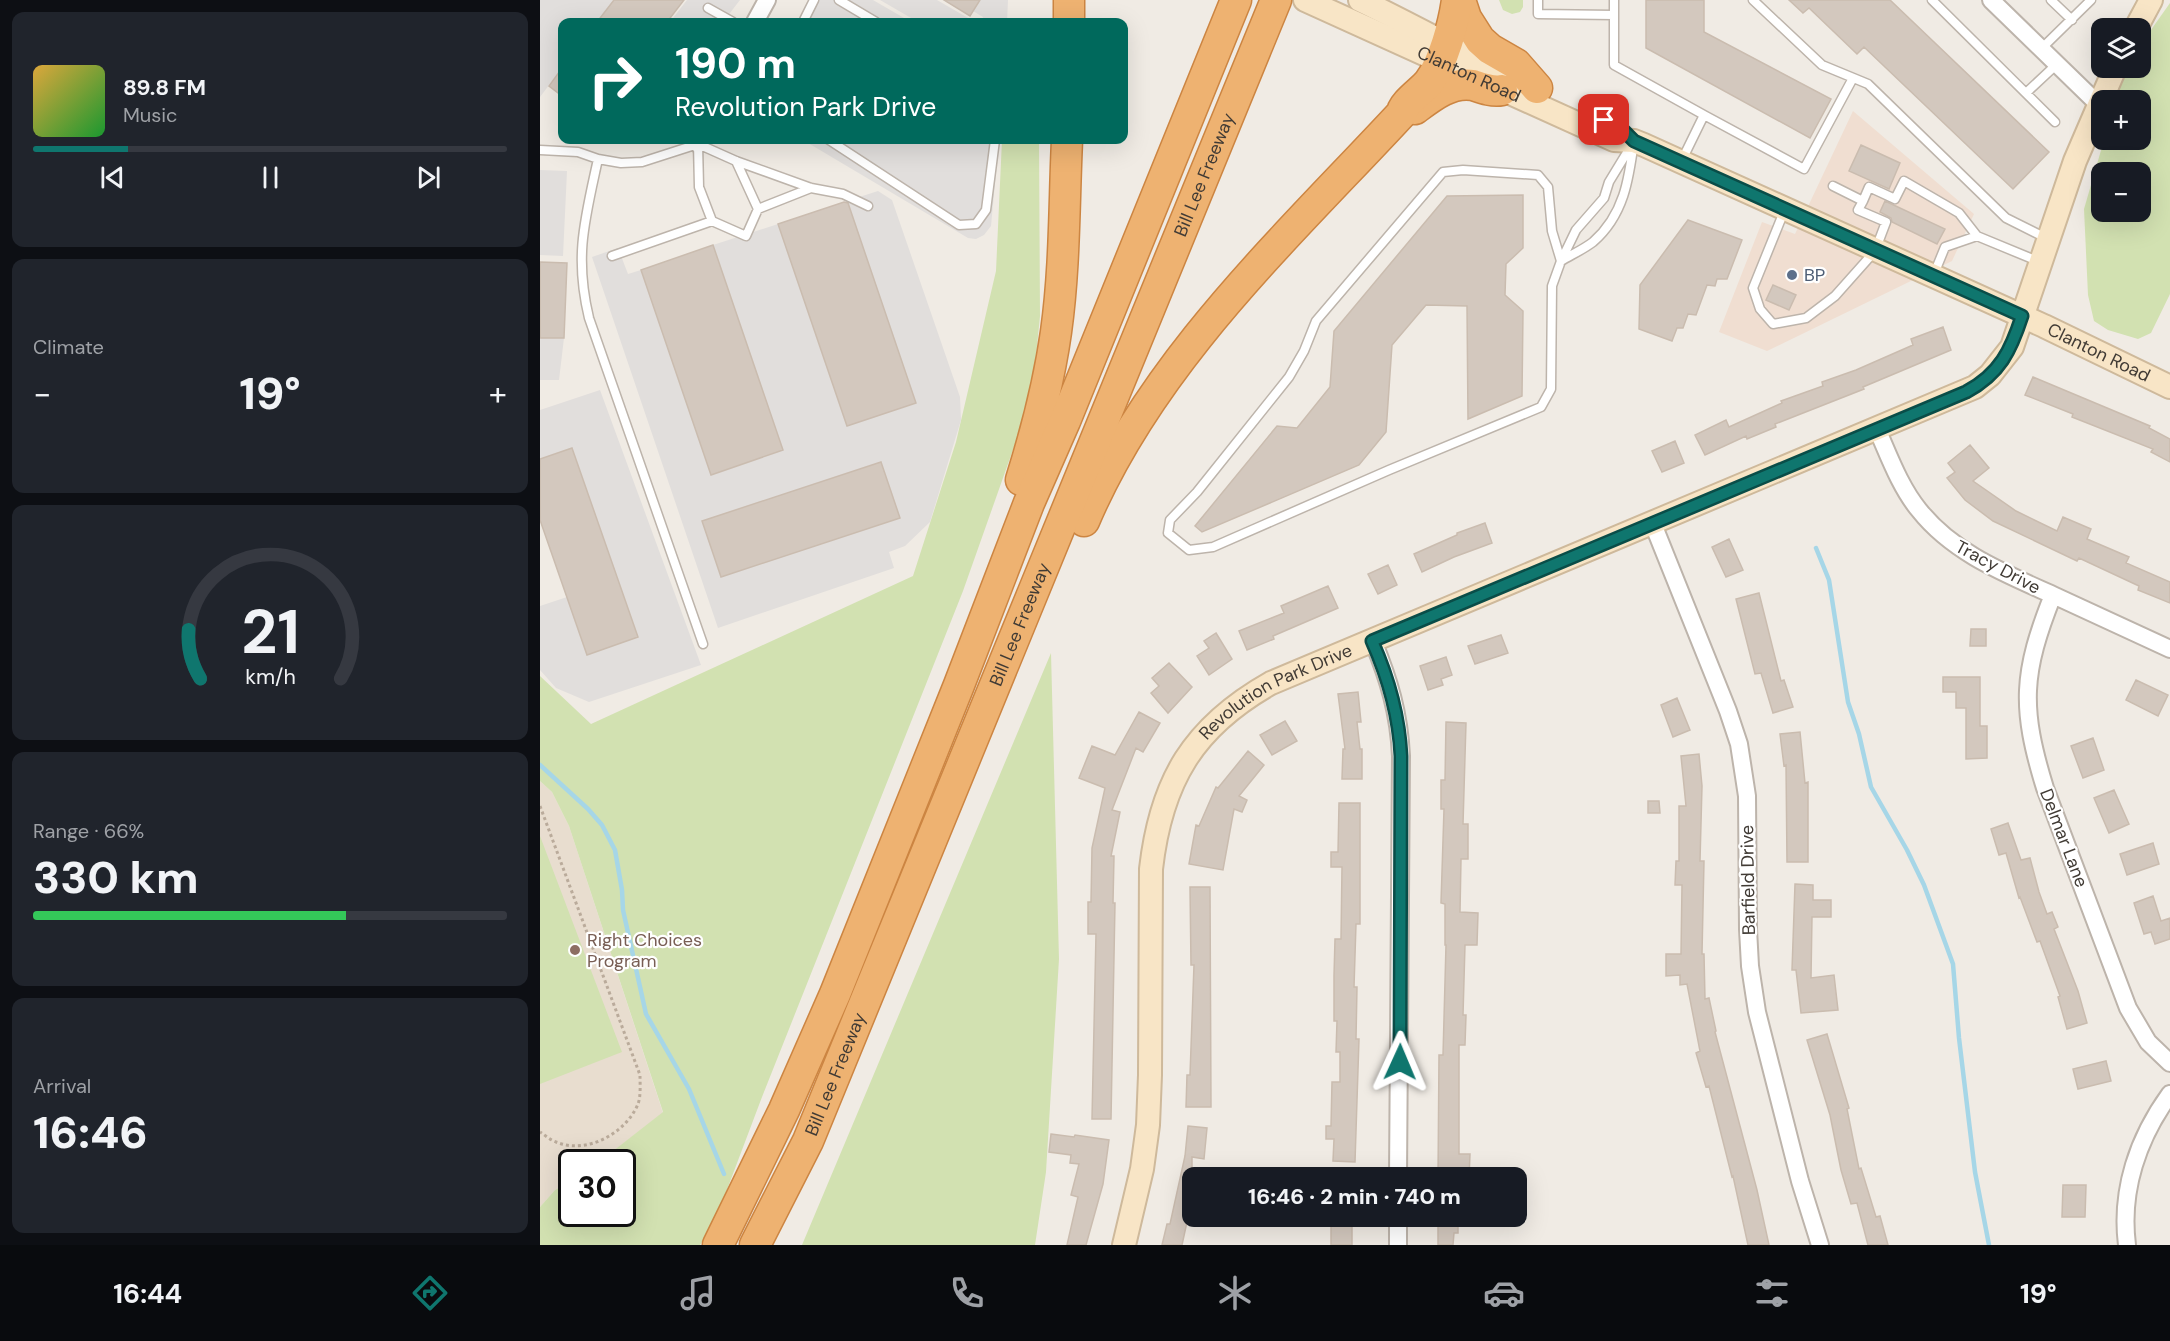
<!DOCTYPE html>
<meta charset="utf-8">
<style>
:root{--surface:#171b24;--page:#20242c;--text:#f1f3f6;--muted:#9ea1a6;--line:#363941;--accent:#0f766e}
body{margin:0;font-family:"DM Sans",sans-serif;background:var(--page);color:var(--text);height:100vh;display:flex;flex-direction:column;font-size:22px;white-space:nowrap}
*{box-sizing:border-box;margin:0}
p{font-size:20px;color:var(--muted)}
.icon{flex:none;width:33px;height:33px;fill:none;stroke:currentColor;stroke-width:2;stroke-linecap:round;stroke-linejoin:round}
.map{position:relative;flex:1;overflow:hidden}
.drawer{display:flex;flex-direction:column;gap:12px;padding:12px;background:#0d0f14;width:540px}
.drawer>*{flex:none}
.banner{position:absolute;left:18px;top:18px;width:570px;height:126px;border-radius:12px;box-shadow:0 6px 24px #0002;background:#00695c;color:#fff;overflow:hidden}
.fabs{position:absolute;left:1551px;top:18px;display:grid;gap:12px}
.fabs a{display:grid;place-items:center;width:60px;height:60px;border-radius:12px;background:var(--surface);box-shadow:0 6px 24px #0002;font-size:30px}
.speed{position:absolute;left:18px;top:1149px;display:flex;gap:12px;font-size:30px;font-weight:700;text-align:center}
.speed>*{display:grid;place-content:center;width:78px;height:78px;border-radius:50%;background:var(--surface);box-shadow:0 6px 24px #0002;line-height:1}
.speed .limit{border:3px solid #111;border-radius:9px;background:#fff;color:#111}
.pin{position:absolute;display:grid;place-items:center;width:51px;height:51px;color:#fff;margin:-26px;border-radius:12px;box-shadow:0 3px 9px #0006}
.me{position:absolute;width:66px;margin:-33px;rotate:1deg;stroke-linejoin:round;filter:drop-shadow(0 0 4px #0008)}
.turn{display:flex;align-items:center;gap:21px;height:126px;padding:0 18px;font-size:27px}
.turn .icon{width:78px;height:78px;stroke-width:2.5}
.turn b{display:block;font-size:42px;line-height:51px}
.big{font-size:45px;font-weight:800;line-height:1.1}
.drawer .card{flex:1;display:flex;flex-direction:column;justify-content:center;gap:9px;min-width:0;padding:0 21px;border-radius:12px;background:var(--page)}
.drawer .dial{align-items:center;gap:0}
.dial svg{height:156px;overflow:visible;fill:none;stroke:var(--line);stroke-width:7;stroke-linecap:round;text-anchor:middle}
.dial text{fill:var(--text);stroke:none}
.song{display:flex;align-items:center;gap:18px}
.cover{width:72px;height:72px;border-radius:9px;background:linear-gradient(135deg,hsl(40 70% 55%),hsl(130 70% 35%))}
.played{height:6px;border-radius:3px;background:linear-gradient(90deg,var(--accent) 20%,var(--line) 20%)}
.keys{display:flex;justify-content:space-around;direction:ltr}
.heat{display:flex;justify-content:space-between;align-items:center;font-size:33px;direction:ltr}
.charge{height:9px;border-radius:4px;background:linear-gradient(90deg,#34c759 66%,var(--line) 0)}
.trip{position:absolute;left:642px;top:1167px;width:345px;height:60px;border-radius:12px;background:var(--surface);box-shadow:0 6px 24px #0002;font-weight:800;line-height:60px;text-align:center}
.tabs{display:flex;height:96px;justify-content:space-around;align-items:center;background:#090b0e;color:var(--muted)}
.tabs .icon{width:42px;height:42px}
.tabs .on{color:var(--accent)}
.tabs b{font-size:27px;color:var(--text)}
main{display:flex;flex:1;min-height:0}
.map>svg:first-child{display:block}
.commercial{fill:#f0ded1}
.education{fill:#e8ddcf}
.green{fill:#d2e1b1;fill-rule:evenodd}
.parking{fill:#e1dedc;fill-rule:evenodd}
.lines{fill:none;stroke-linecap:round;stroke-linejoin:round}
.stream{stroke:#a6d6e7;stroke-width:4.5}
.building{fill:#d3c8be;stroke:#cabcaf;stroke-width:1.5}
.lane-casing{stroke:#bdb4ab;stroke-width:11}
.street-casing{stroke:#bdb4ab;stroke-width:20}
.secondary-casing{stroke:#ceb99b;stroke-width:26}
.highway-casing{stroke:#cc8542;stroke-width:33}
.path{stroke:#baab9b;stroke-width:3;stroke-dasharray:3 3;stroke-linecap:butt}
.lane{stroke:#fff;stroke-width:8}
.street{stroke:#fff;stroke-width:16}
.secondary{stroke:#f8e5c6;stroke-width:22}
.highway{stroke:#eeb271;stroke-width:30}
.route-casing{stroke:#0a4d48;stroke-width:15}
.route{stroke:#0f766e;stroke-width:10}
.service-dot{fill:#5c6f8a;stroke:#fff;stroke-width:2}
.education-dot{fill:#8d6e63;stroke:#fff;stroke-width:2}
.labels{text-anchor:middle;stroke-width:4.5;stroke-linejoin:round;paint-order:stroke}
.street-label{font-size:18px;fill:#413b35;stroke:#fff}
.service-label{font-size:18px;fill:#4e5e75;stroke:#fff;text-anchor:start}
.education-label{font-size:18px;fill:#785e54;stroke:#fff;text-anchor:start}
</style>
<main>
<section class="drawer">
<div class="card">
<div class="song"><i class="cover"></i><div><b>89.8 FM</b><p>Music</p></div></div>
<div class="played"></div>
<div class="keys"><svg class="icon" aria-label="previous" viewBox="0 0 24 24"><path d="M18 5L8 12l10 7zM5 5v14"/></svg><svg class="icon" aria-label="pause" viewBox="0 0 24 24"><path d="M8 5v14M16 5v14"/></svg><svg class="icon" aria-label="next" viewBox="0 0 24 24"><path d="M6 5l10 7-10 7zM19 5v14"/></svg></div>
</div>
<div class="card"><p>Climate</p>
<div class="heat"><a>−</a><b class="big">19°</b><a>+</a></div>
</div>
<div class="card dial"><svg viewBox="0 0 100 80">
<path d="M14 69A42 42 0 1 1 86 69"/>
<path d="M14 69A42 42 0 0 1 8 44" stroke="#0f766e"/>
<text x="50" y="56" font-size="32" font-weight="700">21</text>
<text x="50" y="72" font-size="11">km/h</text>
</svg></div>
<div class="card"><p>Range · 66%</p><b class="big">330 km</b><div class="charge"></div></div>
<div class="card"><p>Arrival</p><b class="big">16:46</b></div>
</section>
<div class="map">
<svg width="1630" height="1245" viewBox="0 0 1630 1245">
<rect width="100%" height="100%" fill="#f0ebe4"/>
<path class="commercial" d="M1313,111L1434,214L1412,261L1227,351L1179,332L1222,222L1255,234Z"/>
<path class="education" d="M0,781L12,792L29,826L123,1113L59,1162H32L31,1181L15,1190L0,1207Z"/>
<path class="green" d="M959,0H983V7L980,12L972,14L963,10Z
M1630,3V294L1611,333L1598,339L1568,330L1554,321L1548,295L1544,209L1564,140H1600V100H1575L1585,68H1600L1601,44ZM1562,172H1600V212H1562Z
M462,140H499L500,316L492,396L423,591L222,1097L174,1224L160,1245H0V1207L15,1190L31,1181L32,1214H82V1162H59L123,1112L29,826L12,792L0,781V676L51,724L373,576L416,442L456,271Z
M511,653L519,959L506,1172L495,1245H262Z
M0,836L82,1052L0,1084Z"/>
<path class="parking" d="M0,0H74L57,22H22V68L0,97Z
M147,0H200L183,22H130Z
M271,0H333L371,22H258Z
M340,0H397L435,22H378Z
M440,0H468L467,22H442L443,17L433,11Z
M263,140H459L451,226L444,235L436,239L428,238Z
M0,170L27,171L23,256L0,255Z
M338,191L352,200L420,397L421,420L390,522L365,546L349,552L354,568L178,628L52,257L78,248L88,274L101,270L172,475L243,450L173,245L238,224L307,426L376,403L307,201ZM341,462L359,518L181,576L163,521Z
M0,338H24L19,380H0Z
M60,390L161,665L49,702L16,688L0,670V606L27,597L98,637L32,448L0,459V410Z"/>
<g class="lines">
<path class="stream" d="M1276,548L1289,580L1308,702L1319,734L1331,787L1367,850L1384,885L1413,964L1419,1038L1435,1172L1449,1245
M0,765L48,809L62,825L75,850L82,890L83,910L106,1014L149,1089L184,1174"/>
</g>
<path class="building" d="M74,0H144L127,22H57Z
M404,0H440L430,16Z
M1106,0H1164V32L1291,99L1270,138L1106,48Z
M1249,0H1350L1509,152L1473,189L1324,47L1317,54L1269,8L1263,13Z
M22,68V96L9,86Z
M1321,145L1360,163L1349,189L1309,171Z
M983,195V248L966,264L965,295L983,311L982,396L928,419L927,306L886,305L852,345L846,432L819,465L662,532L655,526L737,426L757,428L790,387L794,331L907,196Z
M1345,201L1405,229L1397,244L1352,222L1351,218L1340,212Z
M304,202L308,203L376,403L307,426L238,224Z
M1148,220L1202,240L1187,279H1177L1175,286L1167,285L1156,315L1148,314L1143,328H1137L1132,341L1099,329L1100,285Z
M173,245L243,450L171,475L101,270Z
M0,262L27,263L24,338H0Z
M1233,285L1256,295L1249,310L1226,300Z
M1403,327L1411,350L1323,387L1324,389L1235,424L1236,427L1207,439L1206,436L1165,455L1155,435L1186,420L1189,427L1242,403L1241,401L1283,386L1282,382L1316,370L1373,345L1371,339Z
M1493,377L1610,426L1609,428L1630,439V462L1611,452L1613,449L1532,417L1533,414L1485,395Z
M1135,441L1144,463L1122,472L1112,451Z
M1430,445L1449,468L1433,481L1476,511L1517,531L1523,517L1551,529L1547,539L1589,557L1586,563L1630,582V603L1598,590L1599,586L1539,558L1537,561L1453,521L1425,500L1407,478L1415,472L1408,463Z
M32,448L98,637L47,655L0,520V459Z
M341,462L360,518L181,577L162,521Z
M945,523L952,543L914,557L882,572L874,554L917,535V533Z
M1189,539L1203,570L1186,577L1172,547Z
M848,565L857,585L838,594L828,574Z
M788,586L798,608L733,636L734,639L707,650L699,631L744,613L741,606Z
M1219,593L1241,681L1244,680L1253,707L1233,713L1221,673L1215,674L1196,599Z
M1431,629H1446V646H1430Z
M676,633L692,659L669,675L657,656L669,648L664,641Z
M961,635L968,653L935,664L928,646Z
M906,657L912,675L901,679L903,685L888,690L880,666Z
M629,663L652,687L628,713L611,693L619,686L612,678Z
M1403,677H1440V726H1447V758L1426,759V708H1416V692H1403Z
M1596,680L1628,695L1618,716L1586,700Z
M818,692L821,722H817L820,749H822V779H802L803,749H805L798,694Z
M1137,698L1150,730L1133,737L1121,705Z
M599,712L620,723L603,752L596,748L572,810L580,812L571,856H574L573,903H575L571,1119H552L556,934H548V902H551L552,848L565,788L539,778L552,746L575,755Z
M745,721L757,741L732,755L720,735Z
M906,722L926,723L923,824H928V859H921L920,912L938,913L937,945H925L923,1015H926L925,1045H919V1154H930L929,1178H898L899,1055H903L906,945H905V904L901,903L904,809H901V780H905Z
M1260,732L1265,783L1268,782V862H1247L1246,765L1244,766L1240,734Z
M1553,738L1564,770L1543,778L1531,746Z
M708,751L724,765L699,796L707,800L702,812L694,809L683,870L649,864L656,825L659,826L676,787L678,788Z
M1159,754L1162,786L1160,861H1164L1162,954H1164L1165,999L1169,998L1176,1031L1175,1032L1217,1190L1229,1245H1208L1193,1176L1192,1177L1169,1086L1166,1087L1156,1053L1160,1051L1147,984L1140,985V975L1126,976V954H1141L1142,885H1135L1136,861H1139V806H1146L1141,756Z
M1574,790L1589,824L1569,833L1554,798Z
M1108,801H1119L1120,813H1108Z
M799,803H820V924H816L814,987H817L816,1039H819L815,1162L793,1161L794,1139H786V1126H791L792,1082H800V1052H796L797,1021H794V976L795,939H801L802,867H791V852H798Z
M1468,823L1481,860L1490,858L1499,892L1507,914L1512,912L1518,927L1514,929L1538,991L1547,1023L1527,1029L1518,997L1520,996L1500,941L1497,942L1480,897L1479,898L1466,853L1459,855L1451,829Z
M1613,843L1619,864L1587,875L1580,854Z
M1255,884L1273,885V900H1291V917H1272L1271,978L1294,975L1298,1010L1261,1013L1256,970H1252Z
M650,887H670L671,1107H646L647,1075H650L654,965H651Z
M1613,896L1621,921L1630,918V939L1615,944L1611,932L1604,934L1594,903Z
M1287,1034L1309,1108L1307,1109L1319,1169L1321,1168L1336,1217L1340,1216L1348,1245H1328L1317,1203L1311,1204L1301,1170L1290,1115L1267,1040Z
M1566,1061L1571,1081L1538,1089L1533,1069Z
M648,1126L667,1128L664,1159L652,1157V1208H650L642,1245H622L627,1224H630L645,1156Z
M511,1134L534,1137L535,1135L569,1140L563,1184L546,1245H527L538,1197L531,1195L539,1164L530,1163L531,1155L509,1152Z
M1523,1185H1546L1545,1217H1522Z
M898,1216H918V1233H914L913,1245H898Z
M791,1224H812V1245H791Z"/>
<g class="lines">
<g class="lane-casing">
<path id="lane" d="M299,0L336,22
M998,0V14L1074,15
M1074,0V65L1164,115
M1213,0L1282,65L1328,84L1466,218L1508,239
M1392,0L1515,122
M1511,0L1532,20
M168,8L193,22
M263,22L274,0
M1501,49L1551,0
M1486,93L1517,64
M289,140L419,225L436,224L446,210L455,140
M0,150L38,152L58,159L81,163L102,162L158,144
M58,159C45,219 34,256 49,318L163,644
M1141,162L1164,115L1264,169L1313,78
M1293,186L1323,201L1329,187L1355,199L1364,181L1419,213L1437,236L1500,262
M218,209L271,188
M1245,209L1213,288L1220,309L1233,324L1266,318L1295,296L1335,251L1346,222L1318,210L1323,201
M172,221L206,236L218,209L196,161
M72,256L172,221L159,187L158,144L196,161L271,188L303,194L328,206
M1021,261L1012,231L1008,187L998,175L923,170L903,172L776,321L764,351L749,377L657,492L630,520L628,533L649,550L673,547L849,470L1001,407L1011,389L1012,286L1021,261L1036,230L1064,198L1069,182L1094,141C1089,179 1084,215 1053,242C1044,249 1031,255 1021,261
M1394,274L1405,247L1437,236"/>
</g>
<g class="street-casing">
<path id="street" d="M1451,0L1558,104
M215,22L227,0
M158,144L160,140
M1337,429C1349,456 1360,487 1379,510C1413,553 1464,573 1513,595C1552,613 1591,631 1630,649
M1113,524L1188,711L1199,744L1207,796L1208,929L1210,966L1217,1012L1260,1181L1280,1245
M1513,595C1482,673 1480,707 1505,788L1588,1008L1608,1042L1630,1063
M833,641C849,680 859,713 861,756L858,1178
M858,1245V1216
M1587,1245C1580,1190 1598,1138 1630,1094"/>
</g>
<g class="secondary-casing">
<g id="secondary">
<path id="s1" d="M765,0L1074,140L1094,141L1104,145L1504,326L1630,387"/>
<path d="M820,0C872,25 922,53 974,78"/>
<path d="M1596,28L1611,0"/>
<path id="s2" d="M584,1245L602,1169L608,1125L610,1075L611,869C621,781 653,727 731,683L1435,387L1450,375L1472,347L1535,161L1575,68"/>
</g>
</g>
<g class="highway-casing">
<g id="highway">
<path d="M920,0L926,18L940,40L950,49L976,64L997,88"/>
<path d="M529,22V0"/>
<path d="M875,109C891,97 911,81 933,85C942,88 952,92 962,90"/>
<path d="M481,480C496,432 509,382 516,332C525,268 524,204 527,140"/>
<path d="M544,521C612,361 745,239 862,113C862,104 883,90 889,82C903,63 914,23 917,0"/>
<path d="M178,1245L244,1110L295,994L419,685L489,503L525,421L696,0"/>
<path id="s3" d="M215,1245L268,1141L736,0"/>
</g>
</g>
<path class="path" d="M0,806L100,1075C100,1084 101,1096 98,1104C86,1133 47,1155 16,1142C10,1140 5,1135 0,1132"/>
<use href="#lane" class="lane"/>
<use href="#street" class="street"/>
<use href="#secondary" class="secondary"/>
<use href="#highway" class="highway"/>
</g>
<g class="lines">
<g class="route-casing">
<path id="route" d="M860,1062L861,756C859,715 849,679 832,641L1426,392C1460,374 1471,350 1482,316L1094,141L1083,130L1064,120"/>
</g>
<use href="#route" class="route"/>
</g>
<circle class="service-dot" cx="1252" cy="275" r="6"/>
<circle class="education-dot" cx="35" cy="950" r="6"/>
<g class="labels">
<g class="street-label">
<text dy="6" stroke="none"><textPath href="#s1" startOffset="180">Clanton Road</textPath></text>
<text dy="6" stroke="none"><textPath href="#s3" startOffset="1161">Bill Lee Freeway</textPath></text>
<text dy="6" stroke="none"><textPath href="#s1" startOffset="870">Clanton Road</textPath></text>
<text transform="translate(1458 567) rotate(28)" y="6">Tracy Drive</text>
<text dy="6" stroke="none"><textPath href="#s3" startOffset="675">Bill Lee Freeway</textPath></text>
<text dy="6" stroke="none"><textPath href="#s2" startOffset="610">Revolution Park Drive</textPath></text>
<text transform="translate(1524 838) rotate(69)" y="6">Delmar Lane</text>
<text transform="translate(1208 880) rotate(-91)" y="6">Barfield Drive</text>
<text dy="6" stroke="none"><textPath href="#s3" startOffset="189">Bill Lee Freeway</textPath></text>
</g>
<g class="service-label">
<text x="1264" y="281">BP</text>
</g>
<g class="education-label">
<text x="47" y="946">Right Choices<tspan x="47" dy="21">Program</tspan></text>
</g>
</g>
</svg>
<div class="fabs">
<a><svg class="icon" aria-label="layers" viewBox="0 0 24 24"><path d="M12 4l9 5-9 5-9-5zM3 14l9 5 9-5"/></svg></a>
<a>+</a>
<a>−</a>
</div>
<div class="speed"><div class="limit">30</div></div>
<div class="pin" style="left:1064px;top:120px;background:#d93025"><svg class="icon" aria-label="arrive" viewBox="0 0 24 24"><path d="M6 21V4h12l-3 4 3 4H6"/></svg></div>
<svg class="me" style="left:860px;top:1062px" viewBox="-20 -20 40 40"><path d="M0-17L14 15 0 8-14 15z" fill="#0f766e" stroke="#fff" stroke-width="4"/></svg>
<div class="trip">16:46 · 2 min · 740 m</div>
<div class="banner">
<div class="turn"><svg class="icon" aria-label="right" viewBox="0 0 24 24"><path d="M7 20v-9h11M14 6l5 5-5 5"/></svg><div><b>190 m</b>Revolution Park Drive</div></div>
</div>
</div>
</main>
<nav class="tabs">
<b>16:44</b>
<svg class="icon on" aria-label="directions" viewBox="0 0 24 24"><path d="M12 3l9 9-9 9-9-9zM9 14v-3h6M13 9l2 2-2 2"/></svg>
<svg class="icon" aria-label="music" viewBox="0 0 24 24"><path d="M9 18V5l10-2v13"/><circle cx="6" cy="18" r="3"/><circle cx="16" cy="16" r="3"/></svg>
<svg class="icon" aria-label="phone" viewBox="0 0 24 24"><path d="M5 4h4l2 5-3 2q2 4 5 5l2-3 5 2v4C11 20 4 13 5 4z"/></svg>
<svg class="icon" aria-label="climate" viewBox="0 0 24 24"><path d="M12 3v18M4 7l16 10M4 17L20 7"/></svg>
<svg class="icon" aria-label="car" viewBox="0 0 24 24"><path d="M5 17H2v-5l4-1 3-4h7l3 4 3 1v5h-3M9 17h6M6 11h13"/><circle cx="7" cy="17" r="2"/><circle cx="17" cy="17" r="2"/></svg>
<svg class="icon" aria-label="filters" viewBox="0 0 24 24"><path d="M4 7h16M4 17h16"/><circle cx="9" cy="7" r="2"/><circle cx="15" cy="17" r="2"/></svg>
<b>19°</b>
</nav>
